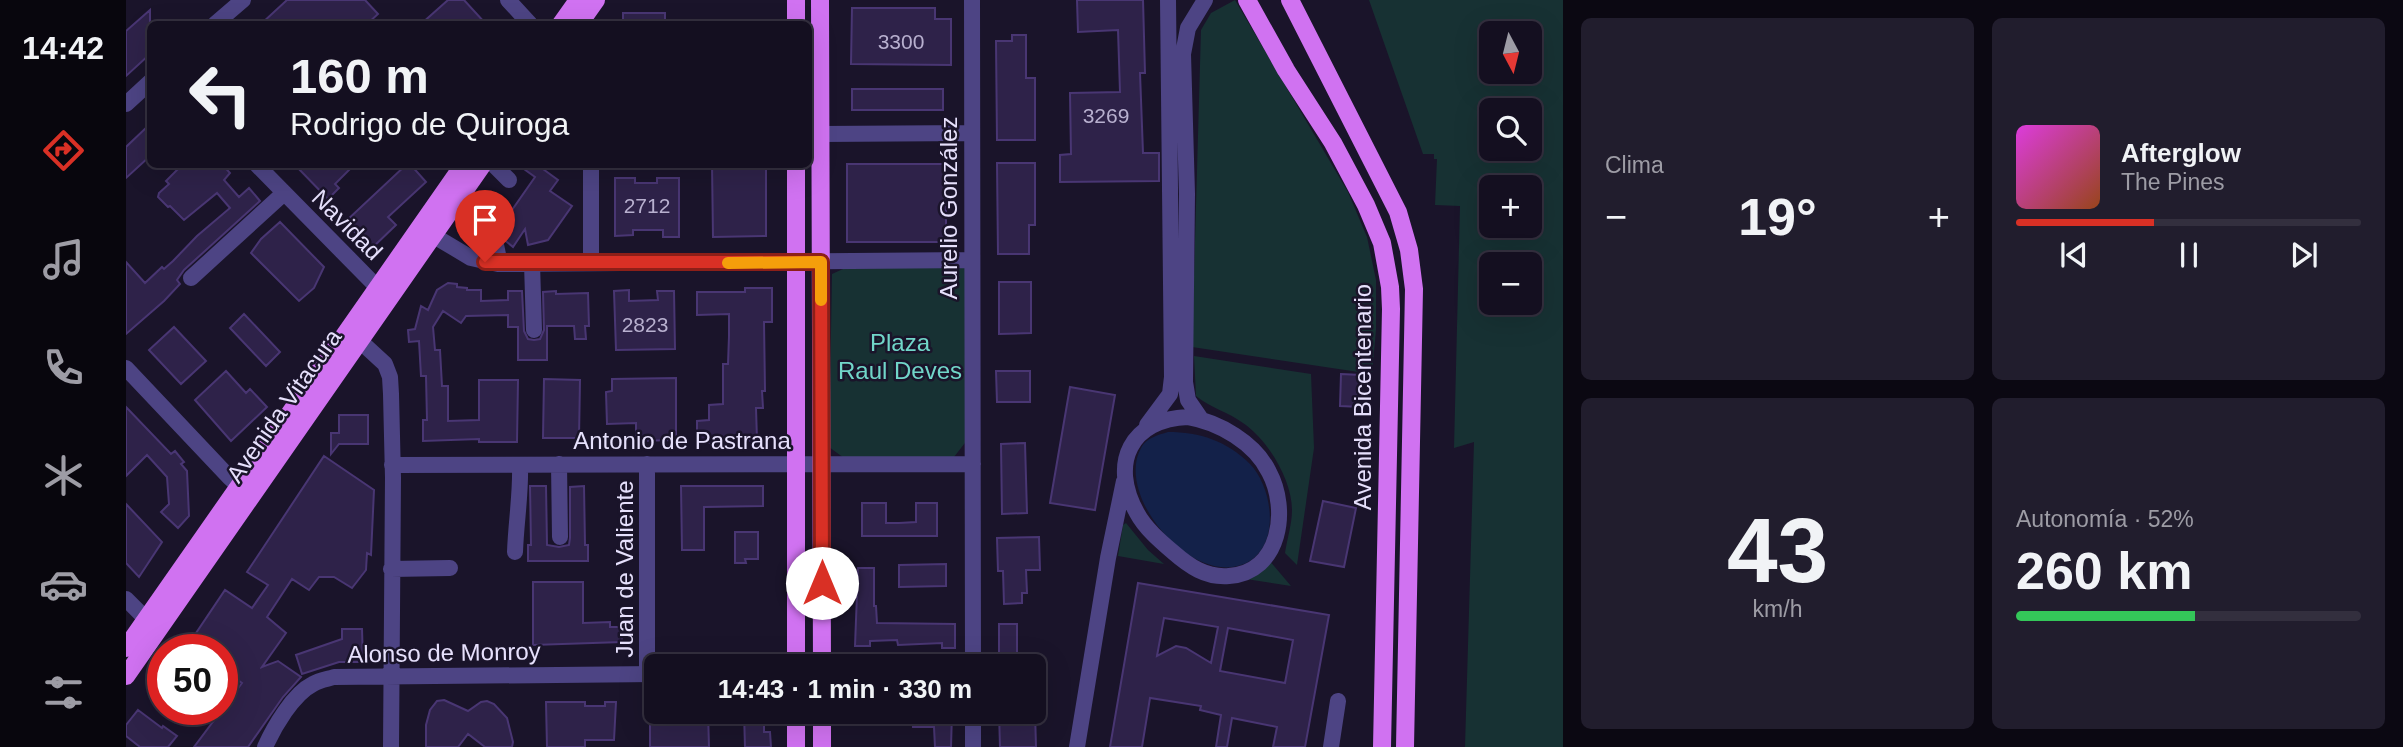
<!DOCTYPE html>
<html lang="es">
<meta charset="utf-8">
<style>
:root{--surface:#140f20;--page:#211d2d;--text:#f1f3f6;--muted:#9d9ca5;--line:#332f3e;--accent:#d93025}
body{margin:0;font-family:Helvetica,sans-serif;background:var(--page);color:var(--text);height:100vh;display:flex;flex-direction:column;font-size:26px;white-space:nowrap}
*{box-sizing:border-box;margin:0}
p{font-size:23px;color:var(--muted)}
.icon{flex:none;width:38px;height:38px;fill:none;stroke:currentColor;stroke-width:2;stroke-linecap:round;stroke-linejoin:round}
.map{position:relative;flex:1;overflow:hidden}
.details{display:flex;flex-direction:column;gap:18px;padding:18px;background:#0b0812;width:840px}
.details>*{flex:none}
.hud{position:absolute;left:21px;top:21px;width:665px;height:147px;border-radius:10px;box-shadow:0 7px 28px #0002,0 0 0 2px var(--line);background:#140f20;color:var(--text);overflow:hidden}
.needle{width:46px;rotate:173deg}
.fabs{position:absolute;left:1353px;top:21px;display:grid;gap:14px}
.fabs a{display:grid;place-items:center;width:63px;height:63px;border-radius:10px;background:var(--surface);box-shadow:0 7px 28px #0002,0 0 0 2px var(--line);font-size:35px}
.speed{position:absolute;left:21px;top:634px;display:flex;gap:14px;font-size:35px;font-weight:700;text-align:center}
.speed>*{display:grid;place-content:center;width:91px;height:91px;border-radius:50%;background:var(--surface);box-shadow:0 7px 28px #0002,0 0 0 2px var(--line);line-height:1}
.speed .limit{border:10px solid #d22;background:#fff;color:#111}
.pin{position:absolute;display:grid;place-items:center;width:60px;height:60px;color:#fff;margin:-72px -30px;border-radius:50% 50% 50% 0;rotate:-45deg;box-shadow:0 0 7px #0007}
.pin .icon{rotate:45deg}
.me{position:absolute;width:77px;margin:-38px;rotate:0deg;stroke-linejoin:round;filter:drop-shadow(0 0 5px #0008)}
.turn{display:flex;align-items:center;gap:24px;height:147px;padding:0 28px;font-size:32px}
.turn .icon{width:91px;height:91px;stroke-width:2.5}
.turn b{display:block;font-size:49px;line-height:60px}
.big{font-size:52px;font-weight:600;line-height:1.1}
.details .tile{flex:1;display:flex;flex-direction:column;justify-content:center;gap:10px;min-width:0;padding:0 24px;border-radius:10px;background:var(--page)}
.details .dial{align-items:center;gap:0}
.dial b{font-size:91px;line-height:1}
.song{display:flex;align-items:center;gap:21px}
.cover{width:84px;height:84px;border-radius:10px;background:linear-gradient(135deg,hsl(300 70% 55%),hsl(20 70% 35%))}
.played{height:7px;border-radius:4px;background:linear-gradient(90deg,var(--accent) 40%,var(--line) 40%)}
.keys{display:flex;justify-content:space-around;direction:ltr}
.heat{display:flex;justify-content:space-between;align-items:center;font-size:38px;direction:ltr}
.charge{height:10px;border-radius:5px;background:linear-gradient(90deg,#34c759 52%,var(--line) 0)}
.details .tiles{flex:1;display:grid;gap:18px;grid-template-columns:repeat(2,1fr)}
.trip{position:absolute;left:518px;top:654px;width:402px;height:70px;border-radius:10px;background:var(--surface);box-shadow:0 7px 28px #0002,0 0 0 2px var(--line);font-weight:600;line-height:70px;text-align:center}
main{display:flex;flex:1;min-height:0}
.tab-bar{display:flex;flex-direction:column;width:126px;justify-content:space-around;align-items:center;background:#08060d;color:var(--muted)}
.tab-bar .icon{width:49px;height:49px}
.tab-bar .on{color:var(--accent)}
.tab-bar b{font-size:32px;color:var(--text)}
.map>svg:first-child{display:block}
.green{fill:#173133;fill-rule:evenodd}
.water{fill:#132149}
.building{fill:#2e2249;stroke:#493673;stroke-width:2;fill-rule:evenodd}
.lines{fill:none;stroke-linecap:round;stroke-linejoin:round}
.minor{stroke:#4d4484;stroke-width:16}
.major{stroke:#d072f1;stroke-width:18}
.route-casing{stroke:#8d1f18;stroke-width:18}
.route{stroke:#d93025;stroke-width:12}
.slow{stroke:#f59e0b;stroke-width:12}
.labels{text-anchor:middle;stroke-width:5;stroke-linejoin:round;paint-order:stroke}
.number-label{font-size:21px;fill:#b8b0cf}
.street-label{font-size:24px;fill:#e6e0fc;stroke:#1a142a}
.park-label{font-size:24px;fill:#71d6c9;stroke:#1a142a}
</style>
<main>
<nav class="tab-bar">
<b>14:42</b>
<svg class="icon on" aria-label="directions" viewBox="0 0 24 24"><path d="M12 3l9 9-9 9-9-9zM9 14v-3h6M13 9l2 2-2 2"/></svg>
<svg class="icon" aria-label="music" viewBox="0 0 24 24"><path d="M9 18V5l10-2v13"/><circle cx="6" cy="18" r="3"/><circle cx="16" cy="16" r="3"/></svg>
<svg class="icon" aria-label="phone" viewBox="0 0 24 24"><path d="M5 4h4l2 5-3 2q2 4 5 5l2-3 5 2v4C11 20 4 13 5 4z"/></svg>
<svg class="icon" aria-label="climate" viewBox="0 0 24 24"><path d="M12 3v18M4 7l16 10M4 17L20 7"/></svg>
<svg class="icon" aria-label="car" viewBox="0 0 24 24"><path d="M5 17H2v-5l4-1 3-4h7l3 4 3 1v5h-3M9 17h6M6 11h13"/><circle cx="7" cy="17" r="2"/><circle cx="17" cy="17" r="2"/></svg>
<svg class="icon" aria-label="filters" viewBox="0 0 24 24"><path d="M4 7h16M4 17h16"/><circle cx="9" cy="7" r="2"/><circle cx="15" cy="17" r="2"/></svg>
</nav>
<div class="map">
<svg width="1437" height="747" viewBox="0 0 1437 747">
<rect width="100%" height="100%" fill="#1a142a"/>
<path class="green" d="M1109,0L1222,192L1241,237L1250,280V330L1246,374L1066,347L1075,30L1085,13Z
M1243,0H1437V747H1339L1348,442L1328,448L1334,206L1309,205L1311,159H1308V154H1297ZM1404,33V72H1365V33ZM1404,110V149H1365V110ZM1365,187H1404V226H1365ZM1365,264H1404V303H1365Z
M837,266L843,272L842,439L828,457L718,458L703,447L706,274L717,269Z
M1068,356L1185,374L1188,448L1171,565L1159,553C1161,539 1166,524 1166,510C1166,480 1142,440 1117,423C1102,412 1085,408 1070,396Z
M1000,523L1022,550L1038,564L992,556L997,525Z
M1143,560L1165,586L1120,579Z"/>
<path class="water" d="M1042,432C1074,432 1101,441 1124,464C1148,489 1156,551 1115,565C1063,583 989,495 1015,448C1020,438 1032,435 1042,432Z"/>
<path class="building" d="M161,0H239L252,14L241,24H135Z
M322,0H338L360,24H295Z
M951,0H1017L1019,73H1014L1017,153H1033V181L934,182V155L945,154L944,93L994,92L992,30L952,32Z
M726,8H809V19H825V65L725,64Z
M24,10V54L0,76V31Z
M497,13H539V24H497Z
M886,35H900V78H909V140H871L870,41H886Z
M726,89H817V110H726Z
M24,124V156L0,178V147Z
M871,163H909V225H903V254H872Z
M57,164H96L104,173L98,180L113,197L123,188L134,201L58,270L51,280L54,284L38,301L0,334V262L19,283L36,267L38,269L47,261L71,236L104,208L91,193L58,220L44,206L42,207L32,197L33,193L43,184L40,181Z
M168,164H229L209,184L213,188L202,199Z
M281,164H284L300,182L262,217L270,225L245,249L219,222Z
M391,164H410L432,180L424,191L446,206L422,240L402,245L399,229L387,247L370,233L409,177Z
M586,164H640V236L587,237Z
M721,164H820V242H721Z
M489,178H509V183H531V178H553V237H537V230H507V235L489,236Z
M154,222L198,267L188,288L173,301L125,253L135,239Z
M873,282H905V333L873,334Z
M322,283L331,284V287L341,288V290H355V301L382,300V291H396L398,331L402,339L408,340L414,339L418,330L417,292L430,291V294L462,293L463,326H459L460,339H449L448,326H421V360H392V327H382V315L340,316L335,323L317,311L307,327L309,350H314L316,386H322V421L353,420V380H392L391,442H353V439L297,441V420H301L300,376H295L293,341L283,342L282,330L289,329L295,306L302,310L311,290Z
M619,288H646V322H638L639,391H636L637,408H630L631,440L614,441L615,443H571V421L583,420V405L597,404V364H602L603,336V314L571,315V292H619Z
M503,290V301L532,300L531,291H548L549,349L490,350L488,291Z
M118,314L154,352L140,366L104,328Z
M48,327L80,361L55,384L23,350Z
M100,371L120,393L124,389L141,407L105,441L69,400Z
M870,371H904V402H871Z
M1215,374L1235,375V407L1214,406Z
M550,378V440L510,441V423L481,424L480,392L486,391V379Z
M418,379L454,380L453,438H417Z
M944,387L989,395L969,510L924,503Z
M0,407L45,454L49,451L58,462L55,464L61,471L63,516L52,528L35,512L43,504L41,477L21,455L0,476Z
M213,415H242V444H213L205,454V433H213Z
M899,443L901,513L876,514L875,444Z
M198,456L248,490L245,555L241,553L240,570L226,588L208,577H193L183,590L166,579L141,617L160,633L136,667L152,661L175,677L157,697L122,747H68L116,683L96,669V649H68L62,645L99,590L126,608L142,585L121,572Z
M404,486H420L421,545L433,547L443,545L444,538V487L458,486L459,545H462V561H402V545H405Z
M555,486H637V506L578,507V550H556Z
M1197,501L1230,508L1218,567L1184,561Z
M736,503H760V523H773L790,522V503H811V536H736Z
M0,504L36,542L13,577L0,563Z
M609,532H632V559H619L620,563H609Z
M913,537L914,570H900L901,593H896V603L878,604L877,571H872L871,538Z
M820,564V586L773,587V565Z
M732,568H748V606H750L751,623L829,624V648H816V643L772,645L771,640L744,641V646H729Z
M407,582H457V623L484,622V627H496V642L407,645Z
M1012,583L1203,615L1179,747H1147L1151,727L1106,718L1101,747H1090L1095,715L1074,710L1075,706L1024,698L1016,747H984ZM1038,618L1092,627L1085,663L1060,648L1050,646L1031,656ZM1102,628L1167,640L1159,683L1094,671Z
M873,624H891V656H873Z
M216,629H236L237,662H213L176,674L170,655L216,639Z
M318,700L342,711L355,702L361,701L368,704L381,718L387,742L386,747H359L342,734L332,747H300V725L304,710L311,701Z
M420,702H459V706H479V702H490L488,740H459V747H421Z
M12,710L36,728L37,726L51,736L42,747H14L0,736V725Z
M524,712H582L583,747H524Z
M618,712H638V732H644L645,747H619Z
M786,712H826L825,747H809L808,727H787Z
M873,712H909L910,747H874Z"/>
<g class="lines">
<path class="minor" d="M382,0L404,24
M846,0L847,667
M89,24L117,0
M0,104L24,82
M695,134L846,133
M130,164L251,287
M367,164L383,180
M465,164V263
M334,197L363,208
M347,234L370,245L374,264
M308,236L345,258L372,264L846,260
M406,263L408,330
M65,278L158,193
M234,341L259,364L264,377L265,394L267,478L265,747
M0,368L103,477L114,487L124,490
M1062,417C1093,422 1129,443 1143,472C1163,509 1155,572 1103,576C1080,578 1063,566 1047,552C1034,541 1019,528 1011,513C983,463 1005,419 1062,417Z
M1075,419L1062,400L1059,382L1061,194L1057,54L1062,28L1079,0
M1021,425L1044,394L1046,377L1042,0
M433,464L434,537
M521,464V674
M266,465L847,464
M389,552C390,522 395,494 394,465
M265,569L324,568
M0,599L20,619
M847,712V747
M139,747C148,727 167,694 187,684C193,680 202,679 208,677L530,674
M951,747L982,558L998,481
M1205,747L1212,701"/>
<path class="major" d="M670,0V24
M694,0L696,667
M1121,0L1160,70L1207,143L1240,205L1256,243L1264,287L1265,309L1256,747
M1164,0L1272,212L1283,250L1288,289L1279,747
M435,24L452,0
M453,24L470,0
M0,648L338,164
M670,667V164
M0,676L357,164
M696,712V747
M670,747V712"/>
</g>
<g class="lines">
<g class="route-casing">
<path id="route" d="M359,262H695L696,583"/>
</g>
<use href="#route" class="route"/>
<path class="slow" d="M602,263L695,262V300"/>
</g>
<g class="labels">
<g class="number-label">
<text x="775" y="49">3300</text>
<text x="980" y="123">3269</text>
<text x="521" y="213">2712</text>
<text x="519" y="332">2823</text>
</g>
<g class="street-label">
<text transform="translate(823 208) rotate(-90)" y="8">Aurelio González</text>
<text transform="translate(221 225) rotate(45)" y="8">Navidad</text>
<text transform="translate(1237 397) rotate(-90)" y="8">Avenida Bicentenario</text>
<text transform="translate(158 406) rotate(-55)" y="8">Avenida Vitacura</text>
<text x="556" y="449">Antonio de Pastrana</text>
<text transform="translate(499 569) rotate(-90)" y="8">Juan de Valiente</text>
<text transform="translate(318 653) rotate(-1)" y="8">Alonso de Monroy</text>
</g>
<g class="park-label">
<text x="774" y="351">Plaza<tspan x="774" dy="28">Raul Deves</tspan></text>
</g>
</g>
</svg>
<div class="fabs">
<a><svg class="needle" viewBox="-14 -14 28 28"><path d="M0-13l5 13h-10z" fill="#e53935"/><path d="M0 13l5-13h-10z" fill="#9d9ca5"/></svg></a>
<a><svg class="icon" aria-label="search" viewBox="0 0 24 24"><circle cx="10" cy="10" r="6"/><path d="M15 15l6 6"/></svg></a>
<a>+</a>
<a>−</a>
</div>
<div class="speed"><div class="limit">50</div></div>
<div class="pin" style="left:359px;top:262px;background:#d93025"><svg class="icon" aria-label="arrive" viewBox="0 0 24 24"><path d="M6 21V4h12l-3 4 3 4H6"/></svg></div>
<svg class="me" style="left:696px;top:583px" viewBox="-20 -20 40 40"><circle r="19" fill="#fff"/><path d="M0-13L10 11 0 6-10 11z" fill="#d93025"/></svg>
<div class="trip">14:43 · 1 min · 330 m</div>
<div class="hud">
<div class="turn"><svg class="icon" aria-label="left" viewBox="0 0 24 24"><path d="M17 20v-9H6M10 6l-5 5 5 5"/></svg><div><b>160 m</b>Rodrigo de Quiroga</div></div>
</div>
</div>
<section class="details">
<div class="tiles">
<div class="tile"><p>Clima</p>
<div class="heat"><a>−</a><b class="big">19°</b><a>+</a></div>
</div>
<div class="tile">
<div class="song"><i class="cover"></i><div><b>Afterglow</b><p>The Pines</p></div></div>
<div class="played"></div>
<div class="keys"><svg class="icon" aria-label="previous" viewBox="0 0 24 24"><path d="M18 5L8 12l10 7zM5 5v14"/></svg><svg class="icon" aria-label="pause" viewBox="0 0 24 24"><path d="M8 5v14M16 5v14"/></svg><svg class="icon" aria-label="next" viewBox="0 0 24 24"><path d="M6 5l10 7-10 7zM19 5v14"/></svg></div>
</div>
<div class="tile dial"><b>43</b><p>km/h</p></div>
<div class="tile"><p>Autonomía · 52%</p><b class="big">260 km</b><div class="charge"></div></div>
</div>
</section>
</main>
